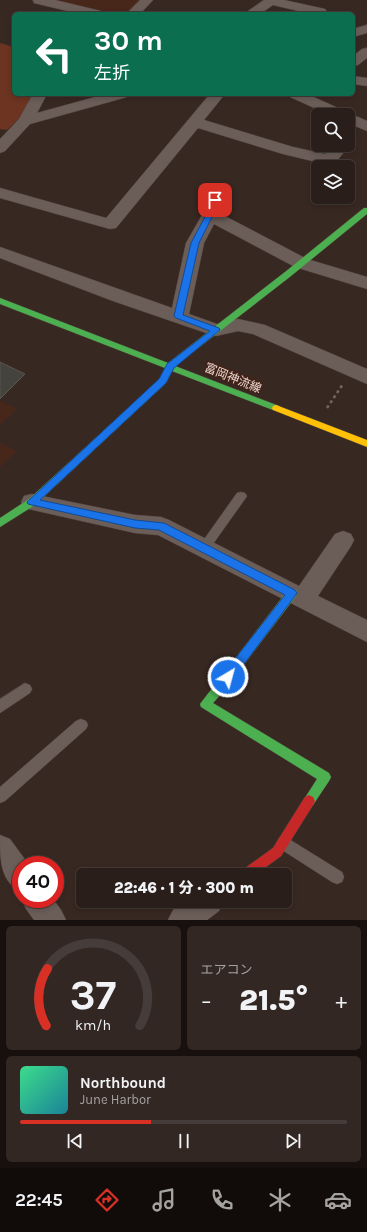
<!DOCTYPE html>
<html lang="ja">
<meta charset="utf-8">
<style>
:root{--surface:#2a1e1a;--page:#322723;--text:#f1f3f6;--muted:#a5a2a2;--line:#463c39;--accent:#d93025}
body{margin:0;font-family:Karla,"Noto Sans JP",sans-serif;background:var(--page);color:var(--text);height:100vh;display:flex;flex-direction:column;font-size:15px;white-space:nowrap}
*{box-sizing:border-box;margin:0}
p{font-size:13px;color:var(--muted)}
.icon{flex:none;width:22px;height:22px;fill:none;stroke:currentColor;stroke-width:2;stroke-linecap:round;stroke-linejoin:round}
.map{position:relative;height:920px;overflow:hidden}
.details{display:flex;flex-direction:column;gap:6px;padding:6px;background:#17100e;flex:1}
.details>*{flex:none}
.guide{position:absolute;left:12px;top:12px;width:343px;height:84px;border-radius:6px;box-shadow:0 2px 6px #0003,0 0 0 1px var(--line);background:#0b6e4f;color:#fff;overflow:hidden}
.tools{position:absolute;left:311px;top:108px;display:grid;gap:8px}
.tools a{display:grid;place-items:center;width:44px;height:44px;border-radius:6px;background:var(--surface);box-shadow:0 2px 6px #0003,0 0 0 1px var(--line);font-size:20px}
.speed{position:absolute;left:12px;top:856px;display:flex;gap:8px;font-size:20px;font-weight:700;text-align:center}
.speed>*{display:grid;place-content:center;width:52px;height:52px;border-radius:50%;background:var(--surface);box-shadow:0 2px 6px #0003,0 0 0 1px var(--line);line-height:1}
.speed .limit{border:6px solid #d22;background:#fff;color:#111}
.pin{position:absolute;display:grid;place-items:center;width:34px;height:34px;color:#fff;margin:-17px;border-radius:8px;box-shadow:0 2px 6px #0006}
.me{position:absolute;width:44px;margin:-22px;rotate:37deg;stroke-linejoin:round;filter:drop-shadow(0 0 3px #0008)}
.turn{display:flex;align-items:center;gap:14px;height:84px;padding:0 16px;font-size:18px}
.turn .icon{width:52px;height:52px;stroke-width:2.5}
.turn b{display:block;font-size:28px;line-height:34px}
.big{font-size:30px;font-weight:800;line-height:1.1}
.details .tile{flex:1;display:flex;flex-direction:column;justify-content:center;gap:6px;min-width:0;padding:0 14px;border-radius:6px;background:var(--page)}
.details .dial{align-items:center;gap:0}
.dial svg{height:104px;overflow:visible;fill:none;stroke:var(--line);stroke-width:7;stroke-linecap:round;text-anchor:middle}
.dial text{fill:var(--text);stroke:none}
.song{display:flex;align-items:center;gap:12px}
.cover{width:48px;height:48px;border-radius:6px;background:linear-gradient(135deg,hsl(150 70% 55%),hsl(190 70% 35%))}
.played{height:4px;border-radius:2px;background:linear-gradient(90deg,var(--accent) 40%,var(--line) 40%)}
.keys{display:flex;justify-content:space-around;direction:ltr}
.heat{display:flex;justify-content:space-between;align-items:center;font-size:22px;direction:ltr}
.details .tiles{flex:1;display:grid;gap:6px;grid-template-columns:1fr 1fr}
.tile:last-child{grid-column:span 2}
.trip{position:absolute;left:76px;top:868px;width:216px;height:40px;border-radius:6px;background:var(--surface);box-shadow:0 2px 6px #0003,0 0 0 1px var(--line);font-weight:800;line-height:40px;text-align:center}
.menu{display:flex;height:64px;justify-content:space-around;align-items:center;background:#110c0a;color:var(--muted)}
.menu .icon{width:28px;height:28px}
.menu .on{color:var(--accent)}
.menu b{font-size:18px;color:var(--text)}
.map>svg:first-child{display:block}
.built{fill:#48271b}
.green{fill:#6c3421}
.building{fill:#45433d;stroke:#58544e}
.lines{fill:none;stroke-linecap:round;stroke-linejoin:round}
.lane-casing{stroke:#544540;stroke-width:1}
.street-casing{stroke:#544540;stroke-width:1}
.fast-casing{stroke:#544540;stroke-width:1}
.slow-casing{stroke:#544540;stroke-width:1}
.jam-casing{stroke:#544540;stroke-width:1}
.path{stroke:#726662;stroke-width:2.5;stroke-dasharray:3 3;stroke-linecap:butt}
.lane{fill:#6b5e59;fill-rule:evenodd}
.street{fill:#6b5e59;fill-rule:evenodd}
.fast{fill:#4caf50;fill-rule:evenodd}
.slow{fill:#ffc107;fill-rule:evenodd}
.jam{fill:#c62828;fill-rule:evenodd}
.route{fill:#1a73e8;stroke:#114b97}
.labels{text-anchor:middle;stroke-width:4;stroke-linejoin:round;paint-order:stroke}
.street-label{font-size:12px;fill:#eed9d3;stroke:#412319}
</style>
<div class="map">
<svg width="367" height="920" viewBox="0 0 367 920">
<rect width="100%" height="100%" fill="#382822"/>
<path class="built" d="M47,0H140L126,14H105Z
M0,401L17,409L0,425Z
M0,443L17,451L0,467Z"/>
<path class="green" d="M0,43L14,47V94H38L26,112L7,130L0,129Z"/>
<path class="building" d="M0,362L25,374L0,399Z"/>
<g class="lines">
<g class="lane-casing">
<path id="lane" d="M241,492L245,493L247,496L245,499L208,551L204,553L200,551L198,548L200,545L237,493Z
M25,683L30,685L32,689L30,693L0,713V699Z
M81,719L86,721L88,725L86,729L5,801L0,803V787L76,721Z
M284,836L342,872L344,877L342,882L337,884L332,882L279,848L277,843L279,838Z"/>
</g>
<g class="street-casing">
<path id="street" d="M33,0H55L101,11L103,14H80L34,3Z
M140,0H153L140,14H126Z
M264,0H284L325,9L327,12L325,14H311L273,5L260,14H244Z
M367,25V33L353,37V29Z
M367,48V58L358,65L353,66V56L362,49Z
M353,76L367,78V86L353,84Z
M33,94H47L37,113L106,94H129L127,97L30,124L5,151L0,153V139L19,119Z
M210,94H225L204,120L293,147L325,154L334,145H348V142L350,145L335,163L329,165L283,154L198,128L116,228L110,229L0,198V188L106,218Z
M288,94H307L367,121V131L348,123V115H330L290,97Z
M215,195L221,197L223,200L219,213L307,259L367,277V289L295,267L214,224L204,243L189,314L217,324L238,319L265,325L367,369V384L253,334L238,331L216,336L209,334L113,301L0,258V247L172,308L186,243L202,215L209,197Z
M32,494L135,515L161,517L169,520L299,586L335,534L343,531L351,534L354,540L351,546L318,596L367,620V642L158,535L135,533L24,508L21,502L24,496Z
M0,835L10,839L29,865H21V892C0,881 0,860 0,835Z
M22,899H53L61,910L66,920H34L26,909Z
M185,901H223L219,911L207,920H168L173,910Z"/>
</g>
<g class="fast-casing">
<path id="fast" d="M364,208H367V214L291,276L175,366L279,406L280,408L279,410H273L172,371L166,383L35,505L0,527V518L29,499L160,379L165,368L0,304V298L168,363L285,272Z
M292,589L296,590L297,593L296,596L223,692L213,703L329,773L331,777L329,781L313,805L309,807L305,805L303,801L317,779L201,707L200,704L288,590Z"/>
</g>
<g class="slow-casing">
<path id="slow" d="M276,405L367,440V447L273,410L272,408L273,406Z"/>
</g>
<g class="jam-casing">
<path id="jam" d="M309,795L313,797L315,801L313,805L281,856L255,875H239L241,871L273,848L305,797Z"/>
</g>
<path class="path" d="M327,408L343,384"/>
<use href="#lane" class="lane"/>
<use href="#street" class="street"/>
<use href="#fast" class="fast"/>
<use href="#slow" class="slow"/>
<use href="#jam" class="jam"/>
</g>
<path class="route" d="M215,197L219,200L213,215L199,243L183,315L219,328L220,330L174,368L166,383L40,500L135,520L164,523L295,590L297,593L295,596L232,680L228,681L224,680L223,677L224,673L285,595L159,530L135,528L32,505L28,504L27,502L159,379L167,364L210,331L176,318L174,316L191,243L206,215L212,200Z"/>
<g class="labels">
<g class="street-label">
<text transform="translate(233 378) rotate(22)" y="4">富岡神流線</text>
</g>
</g>
</svg>
<div class="tools">
<a><svg class="icon" aria-label="search" viewBox="0 0 24 24"><circle cx="10" cy="10" r="6"/><path d="M15 15l6 6"/></svg></a>
<a><svg class="icon" aria-label="layers" viewBox="0 0 24 24"><path d="M12 4l9 5-9 5-9-5zM3 14l9 5 9-5"/></svg></a>
</div>
<div class="speed"><div class="limit">40</div></div>
<div class="pin" style="left:215px;top:200px;background:#d93025"><svg class="icon" aria-label="arrive" viewBox="0 0 24 24"><path d="M6 21V4h12l-3 4 3 4H6"/></svg></div>
<svg class="me" style="left:228px;top:677px" viewBox="-20 -20 40 40"><circle r="17" fill="#1a73e8" stroke="#fff" stroke-width="3"/><path d="M0-11L8 9 0 5-8 9z" fill="#fff"/></svg>
<div class="trip">22:46 · 1 分 · 300 m</div>
<div class="guide">
<div class="turn"><svg class="icon" aria-label="left" viewBox="0 0 24 24"><path d="M17 20v-9H6M10 6l-5 5 5 5"/></svg><div><b>30 m</b>左折</div></div>
</div>
</div>
<section class="details">
<div class="tiles">
<div class="tile dial"><svg viewBox="0 0 100 80">
<path d="M14 69A42 42 0 1 1 86 69"/>
<path d="M14 69A42 42 0 0 1 15 25" stroke="#d93025"/>
<text x="50" y="56" font-size="32" font-weight="700">37</text>
<text x="50" y="72" font-size="11">km/h</text>
</svg></div>
<div class="tile"><p>エアコン</p>
<div class="heat"><a>−</a><b class="big">21.5°</b><a>+</a></div>
</div>
<div class="tile">
<div class="song"><i class="cover"></i><div><b>Northbound</b><p>June Harbor</p></div></div>
<div class="played"></div>
<div class="keys"><svg class="icon" aria-label="previous" viewBox="0 0 24 24"><path d="M18 5L8 12l10 7zM5 5v14"/></svg><svg class="icon" aria-label="pause" viewBox="0 0 24 24"><path d="M8 5v14M16 5v14"/></svg><svg class="icon" aria-label="next" viewBox="0 0 24 24"><path d="M6 5l10 7-10 7zM19 5v14"/></svg></div>
</div>
</div>
</section>
<nav class="menu">
<b>22:45</b>
<svg class="icon on" aria-label="directions" viewBox="0 0 24 24"><path d="M12 3l9 9-9 9-9-9zM9 14v-3h6M13 9l2 2-2 2"/></svg>
<svg class="icon" aria-label="music" viewBox="0 0 24 24"><path d="M9 18V5l10-2v13"/><circle cx="6" cy="18" r="3"/><circle cx="16" cy="16" r="3"/></svg>
<svg class="icon" aria-label="phone" viewBox="0 0 24 24"><path d="M5 4h4l2 5-3 2q2 4 5 5l2-3 5 2v4C11 20 4 13 5 4z"/></svg>
<svg class="icon" aria-label="climate" viewBox="0 0 24 24"><path d="M12 3v18M4 7l16 10M4 17L20 7"/></svg>
<svg class="icon" aria-label="car" viewBox="0 0 24 24"><path d="M5 17H2v-5l4-1 3-4h7l3 4 3 1v5h-3M9 17h6M6 11h13"/><circle cx="7" cy="17" r="2"/><circle cx="17" cy="17" r="2"/></svg>
</nav>
